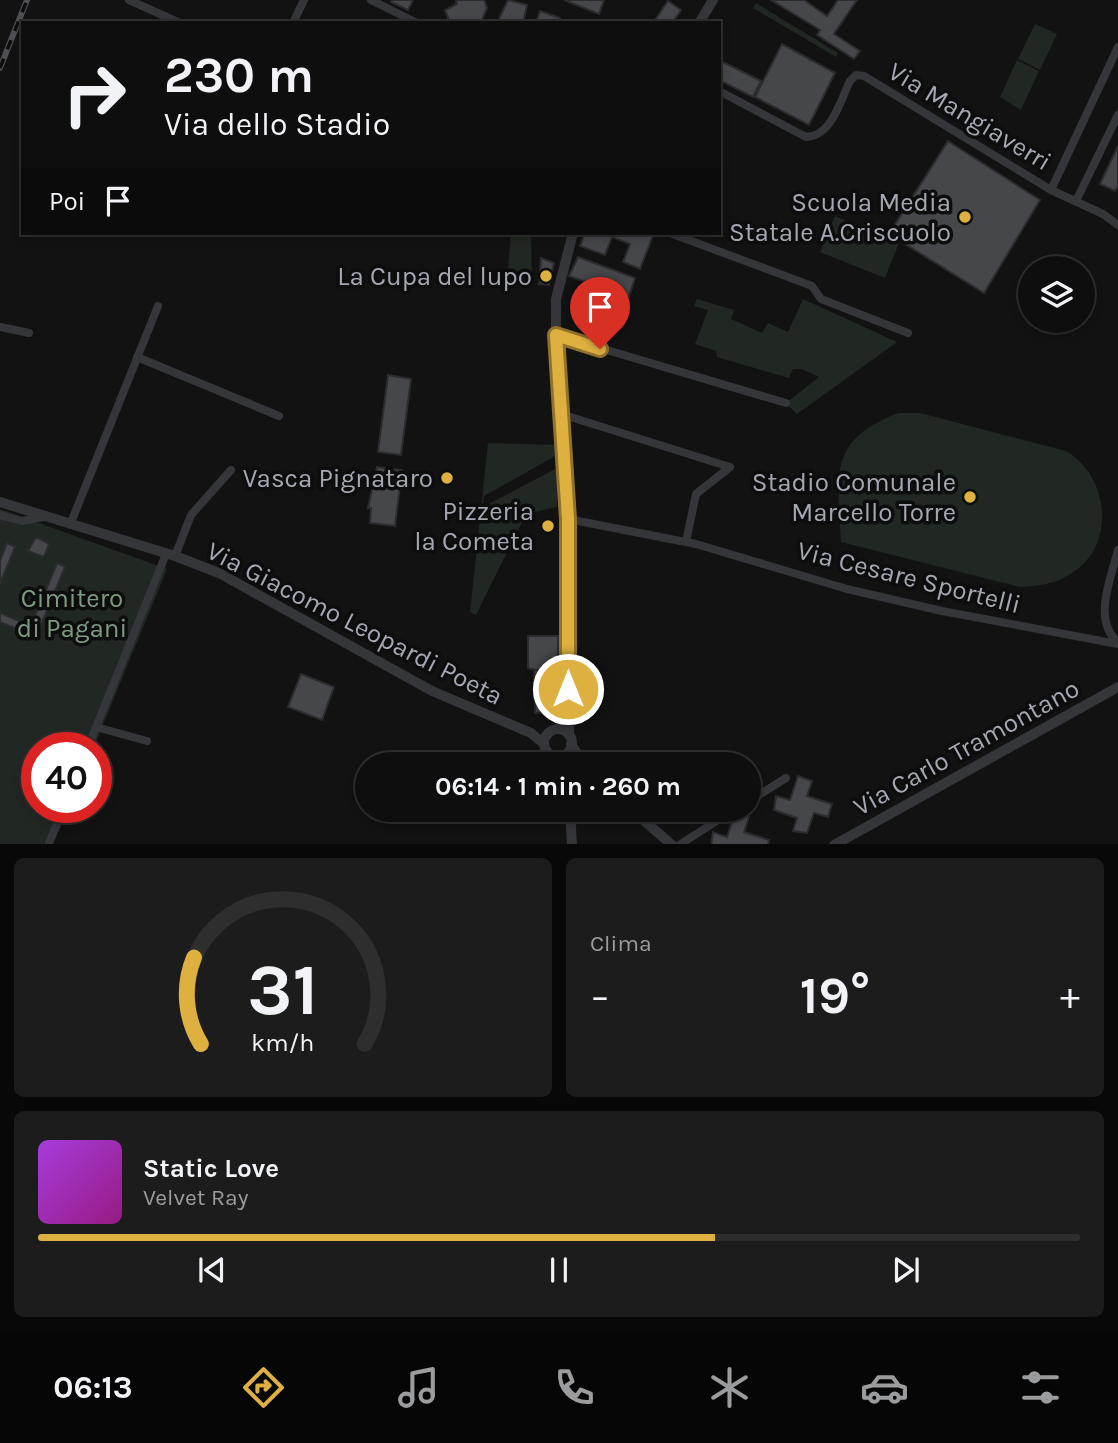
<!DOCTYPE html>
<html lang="it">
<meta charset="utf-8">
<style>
:root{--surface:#0e0e0e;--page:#1c1c1c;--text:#f1f3f6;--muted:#9b9c9e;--line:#2e2e2e;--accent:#ddb040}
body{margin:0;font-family:Karla,sans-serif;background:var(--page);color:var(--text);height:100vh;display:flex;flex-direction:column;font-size:26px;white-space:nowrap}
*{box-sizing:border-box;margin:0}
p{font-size:23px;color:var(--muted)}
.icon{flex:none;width:38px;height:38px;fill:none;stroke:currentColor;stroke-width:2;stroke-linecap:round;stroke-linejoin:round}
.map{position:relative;height:844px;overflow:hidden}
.panel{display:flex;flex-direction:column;gap:14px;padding:14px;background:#080808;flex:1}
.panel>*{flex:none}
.top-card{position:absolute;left:21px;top:21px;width:700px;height:214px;border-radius:0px;box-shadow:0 4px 10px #0003,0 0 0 2px var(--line);background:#0e0e0e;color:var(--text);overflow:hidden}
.fabs{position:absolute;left:1018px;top:256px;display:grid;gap:14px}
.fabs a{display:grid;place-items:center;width:77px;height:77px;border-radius:50%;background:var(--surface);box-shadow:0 4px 10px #0003,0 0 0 2px var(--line);font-size:35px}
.speed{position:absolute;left:21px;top:732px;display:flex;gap:14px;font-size:35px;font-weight:700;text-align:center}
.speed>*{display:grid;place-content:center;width:91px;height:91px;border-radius:50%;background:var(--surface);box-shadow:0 4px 10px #0003,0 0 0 2px var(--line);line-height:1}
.speed .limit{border:10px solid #d22;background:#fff;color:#111}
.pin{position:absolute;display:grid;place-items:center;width:60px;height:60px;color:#fff;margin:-72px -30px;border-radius:50% 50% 50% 0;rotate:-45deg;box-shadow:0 0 7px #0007}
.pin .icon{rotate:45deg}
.me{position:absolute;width:77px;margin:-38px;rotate:0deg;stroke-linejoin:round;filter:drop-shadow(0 0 5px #0008)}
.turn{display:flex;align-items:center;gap:24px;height:147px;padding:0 28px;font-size:32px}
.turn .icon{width:91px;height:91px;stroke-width:2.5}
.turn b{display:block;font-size:49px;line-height:60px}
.then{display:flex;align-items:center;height:66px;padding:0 28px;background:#0003;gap:14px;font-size:26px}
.big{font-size:52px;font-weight:700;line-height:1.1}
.panel .tile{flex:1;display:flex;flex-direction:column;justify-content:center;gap:10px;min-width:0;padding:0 24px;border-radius:10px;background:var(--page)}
.panel .dial{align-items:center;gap:0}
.dial svg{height:182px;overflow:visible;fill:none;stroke:var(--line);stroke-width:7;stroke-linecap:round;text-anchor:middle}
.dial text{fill:var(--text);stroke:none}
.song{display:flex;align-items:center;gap:21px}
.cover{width:84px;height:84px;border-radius:10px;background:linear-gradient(135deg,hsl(280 70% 55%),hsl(310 70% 35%))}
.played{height:7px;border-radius:4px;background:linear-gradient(90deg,var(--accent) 65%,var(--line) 65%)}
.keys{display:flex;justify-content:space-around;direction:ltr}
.heat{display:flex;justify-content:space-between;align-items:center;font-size:38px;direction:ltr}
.panel .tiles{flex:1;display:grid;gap:14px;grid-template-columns:1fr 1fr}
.tile:last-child{grid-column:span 2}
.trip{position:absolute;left:355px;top:752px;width:406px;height:70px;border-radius:35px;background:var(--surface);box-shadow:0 4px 10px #0003,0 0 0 2px var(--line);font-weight:700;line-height:70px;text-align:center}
.tabs{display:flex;height:112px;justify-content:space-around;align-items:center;background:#060606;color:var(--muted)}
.tabs .icon{width:49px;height:49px}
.tabs .current{color:var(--accent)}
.tabs b{font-size:32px;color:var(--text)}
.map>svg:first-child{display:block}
.green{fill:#212722}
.building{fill:#46474b;stroke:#2c2c2f;stroke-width:2}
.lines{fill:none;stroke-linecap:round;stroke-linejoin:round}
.minor{stroke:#35363a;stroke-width:8}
.tertiary{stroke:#35363a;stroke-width:10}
.rail-casing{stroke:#4f5054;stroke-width:6}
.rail{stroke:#0d0d0e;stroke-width:3.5;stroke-dasharray:10;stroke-linecap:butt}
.route-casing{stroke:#90722a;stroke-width:18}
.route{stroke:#ddb040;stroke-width:12}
.poi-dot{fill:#ddb040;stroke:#0d0d0e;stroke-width:2.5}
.labels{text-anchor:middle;stroke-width:7;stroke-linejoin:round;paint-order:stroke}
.street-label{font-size:26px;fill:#a5a8b2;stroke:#0d0d0e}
.poi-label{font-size:26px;fill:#a5a8b2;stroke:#0d0d0e;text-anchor:end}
.park-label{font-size:26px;fill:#7e9b81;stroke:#0d0d0e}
</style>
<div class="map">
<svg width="1118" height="845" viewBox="0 0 1118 845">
<rect width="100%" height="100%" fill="#121213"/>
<path class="green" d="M756,3L838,53L836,57L753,8Z
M1035,24L1057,34L1040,70L1018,59Z
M1017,60L1039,71L1021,110L1000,97Z
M835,216L899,243L885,278L820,252Z
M511,233H531L532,283L507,281Z
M697,299L734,310L731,319L762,333L768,323L788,332L803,299L897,342L797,414L786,403L819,377L802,369H793L789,378L717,357L716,351L695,344L708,310L694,306Z
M899,413H920L1066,451C1109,476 1117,545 1072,573C1056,584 1039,586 1020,587L841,542C838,476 826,440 899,413Z
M488,443L557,445V455L484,496L483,507L557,468V507L526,514L476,615L470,612Z
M0,509L167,569L94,747H37V807H69L53,844L0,845Z"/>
<path class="building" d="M392,0H413L408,10L391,2Z
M456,0H484L487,8L481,22L450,23L445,10L457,4Z
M508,0L527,5L523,23H497Z
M564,0H604L599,14Z
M771,0H804L827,16L838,0H857L834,34L860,51L854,59L817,35L820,30Z
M668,1L681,10L672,23H653Z
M540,11L560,18L559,23H536Z
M782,44L835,73L809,125L755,97Z
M719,60L761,81L753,97L719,80Z
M948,141L1040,200L984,293L889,234Z
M1118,146V186L1115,191L1100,184Z
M585,233H654L640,269L623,262L630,244L612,237L605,255L580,246Z
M578,257L635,278L629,297L569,276Z
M541,258L554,263L549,285L539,284Z
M388,375L411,379L401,455L378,452Z
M377,467L402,470L395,526L370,523L371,508H368Z
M36,537L49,544L44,557L28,551Z
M7,543L15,547L0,584V561Z
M57,563L65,567L36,637L0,622V613L31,626Z
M528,636H558V670H534L528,668Z
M534,670H558L559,712L535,713Z
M301,674L334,687L322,720L288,707Z
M798,776L812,781L807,796L832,804L828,817L814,813L807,833L793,831L797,818L774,810L776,796L790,800Z
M735,813L749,817L744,832L769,840L768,845H711L713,832L727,837Z"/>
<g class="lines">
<path class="minor" d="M129,0L180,23
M371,0L417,23
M293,23L304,0
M719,91L806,137C832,136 840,101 850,81L856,75L864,76L1051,190L1103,214L1118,225
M1051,190L1118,47
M1076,201L1118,115
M670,233L812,286L821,299L908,333
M0,327L29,333
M556,335L786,403
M137,357L279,416
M561,414L730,467
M0,515L22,521L44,517
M568,519L696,544L847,589L942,611L1118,644
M70,525L158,306
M686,542L696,494L730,467
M1118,550C1111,578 1092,621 1118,642
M175,556L191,515L231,470
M96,727L147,741
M88,747L166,554
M749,801L786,778
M49,843L64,807
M679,845L734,810"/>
<path class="tertiary" d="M699,23L713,0
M0,502L175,556L219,573L432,691L531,733L544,744
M544 743a14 14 0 1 1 28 0a14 14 0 1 1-28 0Z
M569,735L568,519L556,361V299L573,233
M571,744L584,765
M570,810L572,845
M632,810L672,845
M834,845L1118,687"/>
<g class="rail-casing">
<path id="rail" d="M0,68L27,0"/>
</g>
<use href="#rail" class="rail"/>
</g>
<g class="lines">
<g class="route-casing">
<path id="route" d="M568,689V519L556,335L600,349"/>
</g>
<use href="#route" class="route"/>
</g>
<g class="poi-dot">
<circle cx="965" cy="217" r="7"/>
<circle cx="546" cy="276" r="7"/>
<circle cx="447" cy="478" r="7"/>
<circle cx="970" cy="497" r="7"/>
<circle cx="548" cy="526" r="7"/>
</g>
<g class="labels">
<g class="street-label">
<text transform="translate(970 116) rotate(31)" y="9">Via Mangiaverri</text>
<text transform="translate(909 577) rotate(14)" y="9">Via Cesare Sportelli</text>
<text transform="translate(355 623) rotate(27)" y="9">Via Giacomo Leopardi Poeta</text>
<text transform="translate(966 747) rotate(-29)" y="9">Via Carlo Tramontano</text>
</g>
<g class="poi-label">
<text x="951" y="211">Scuola Media<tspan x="951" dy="30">Statale A.Criscuolo</tspan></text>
<text x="532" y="285">La Cupa del lupo</text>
<text x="433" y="487">Vasca Pignataro</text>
<text x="956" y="491">Stadio Comunale<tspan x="956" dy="30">Marcello Torre</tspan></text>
<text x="534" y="520">Pizzeria<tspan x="534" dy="30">la Cometa</tspan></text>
</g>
<g class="park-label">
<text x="72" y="607">Cimitero<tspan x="72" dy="30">di Pagani</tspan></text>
</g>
</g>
</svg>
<div class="fabs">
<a><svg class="icon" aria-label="layers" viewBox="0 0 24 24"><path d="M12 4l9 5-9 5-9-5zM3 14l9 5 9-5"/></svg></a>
</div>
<div class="speed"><div class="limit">40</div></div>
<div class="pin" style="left:600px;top:349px;background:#d93025"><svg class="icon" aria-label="arrive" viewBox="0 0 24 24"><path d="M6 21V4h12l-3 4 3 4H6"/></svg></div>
<svg class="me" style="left:568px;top:689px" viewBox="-20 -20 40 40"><circle r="17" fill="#ddb040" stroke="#fff" stroke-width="3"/><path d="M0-11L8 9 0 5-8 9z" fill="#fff"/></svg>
<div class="trip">06:14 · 1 min · 260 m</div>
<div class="top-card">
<div class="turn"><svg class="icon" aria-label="right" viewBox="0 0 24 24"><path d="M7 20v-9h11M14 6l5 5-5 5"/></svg><div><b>230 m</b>Via dello Stadio</div></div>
<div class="then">Poi<svg class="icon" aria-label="arrive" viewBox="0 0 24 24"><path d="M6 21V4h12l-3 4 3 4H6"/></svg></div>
</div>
</div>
<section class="panel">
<div class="tiles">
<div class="tile dial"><svg viewBox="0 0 100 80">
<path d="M14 69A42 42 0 1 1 86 69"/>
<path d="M14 69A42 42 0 0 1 11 31" stroke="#ddb040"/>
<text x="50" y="56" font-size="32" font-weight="700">31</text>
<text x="50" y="72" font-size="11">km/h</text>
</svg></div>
<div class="tile"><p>Clima</p>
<div class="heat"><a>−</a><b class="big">19°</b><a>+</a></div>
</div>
<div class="tile">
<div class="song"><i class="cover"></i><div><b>Static Love</b><p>Velvet Ray</p></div></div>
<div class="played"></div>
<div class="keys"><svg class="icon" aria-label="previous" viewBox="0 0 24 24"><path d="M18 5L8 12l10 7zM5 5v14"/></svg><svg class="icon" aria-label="pause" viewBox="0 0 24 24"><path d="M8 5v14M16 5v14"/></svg><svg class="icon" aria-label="next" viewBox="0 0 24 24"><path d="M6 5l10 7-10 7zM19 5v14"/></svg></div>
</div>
</div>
</section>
<nav class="tabs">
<b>06:13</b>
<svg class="icon current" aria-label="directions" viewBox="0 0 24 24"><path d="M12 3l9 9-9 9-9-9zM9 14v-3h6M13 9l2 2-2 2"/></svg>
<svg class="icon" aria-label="music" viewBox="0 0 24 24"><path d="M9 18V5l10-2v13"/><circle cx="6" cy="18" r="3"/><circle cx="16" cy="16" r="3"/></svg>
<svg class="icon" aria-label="phone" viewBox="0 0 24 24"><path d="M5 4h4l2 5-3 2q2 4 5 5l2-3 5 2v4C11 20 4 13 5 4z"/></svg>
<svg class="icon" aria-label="climate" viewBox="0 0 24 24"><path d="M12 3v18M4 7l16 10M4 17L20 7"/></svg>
<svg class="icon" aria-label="car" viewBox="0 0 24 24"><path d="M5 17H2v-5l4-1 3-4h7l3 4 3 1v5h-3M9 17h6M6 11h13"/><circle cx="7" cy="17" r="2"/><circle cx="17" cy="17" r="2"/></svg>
<svg class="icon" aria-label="filters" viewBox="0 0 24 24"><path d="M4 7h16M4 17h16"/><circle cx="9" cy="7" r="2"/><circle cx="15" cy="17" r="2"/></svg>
</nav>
